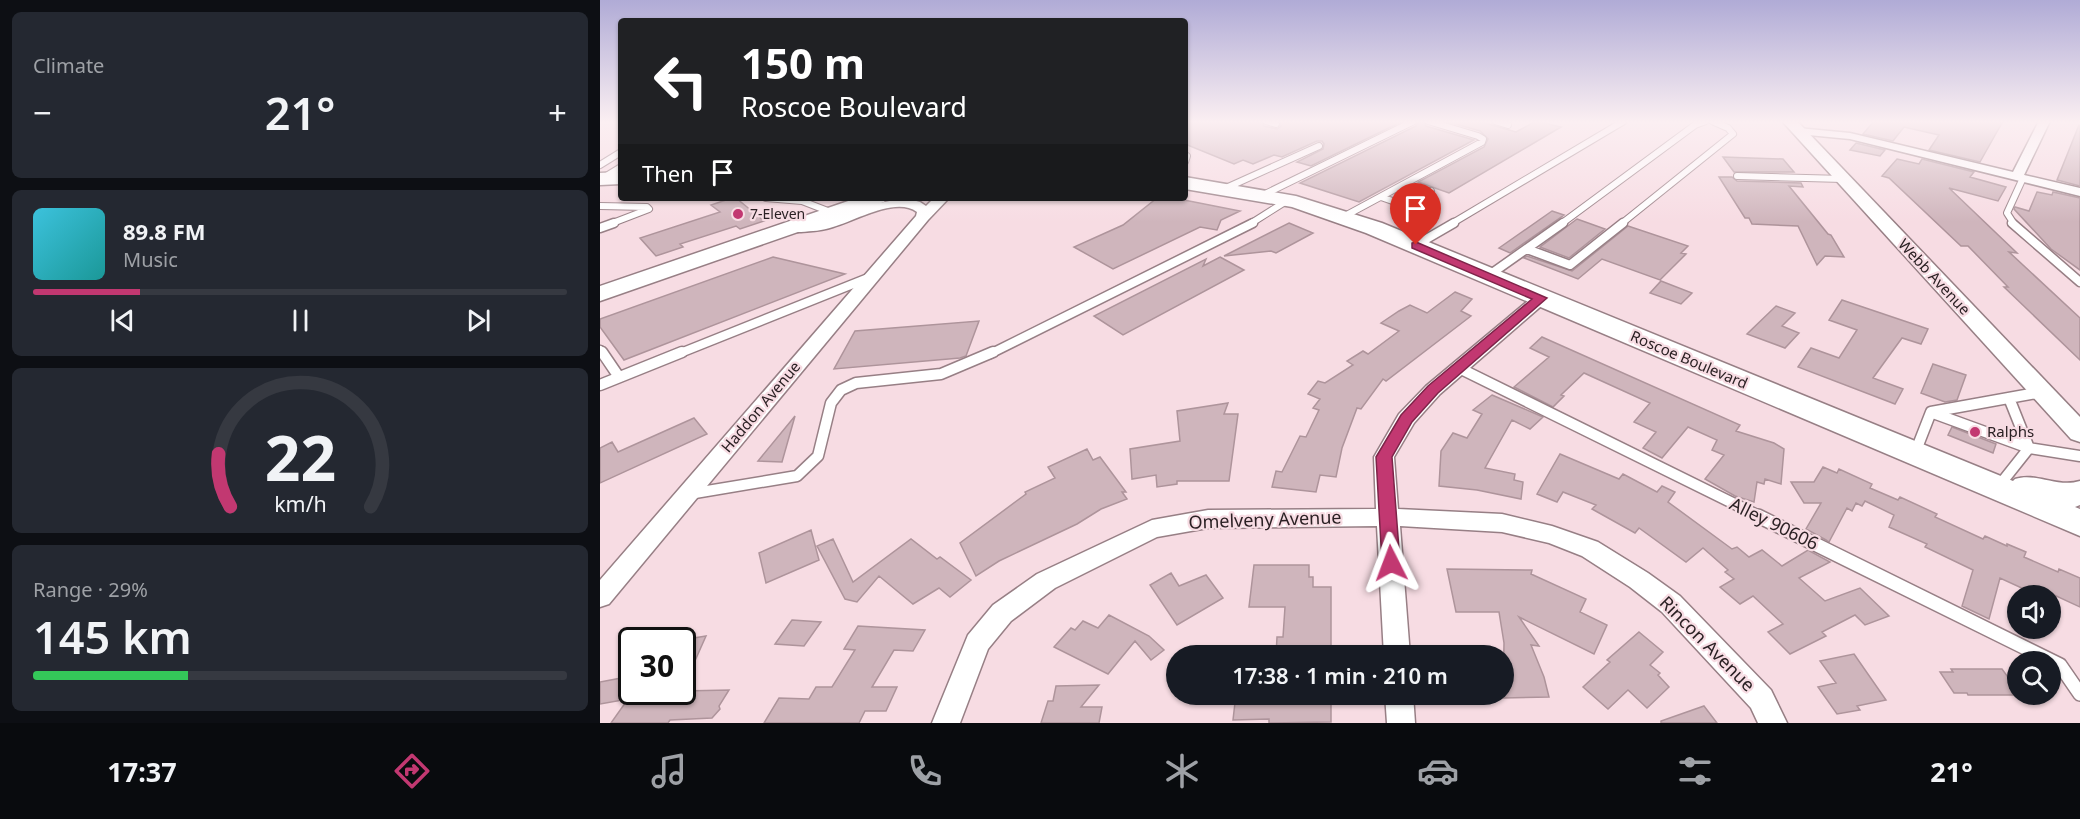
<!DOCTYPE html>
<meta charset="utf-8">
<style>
:root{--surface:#171b24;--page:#242831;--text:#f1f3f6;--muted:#9ea1a6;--line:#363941;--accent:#c23871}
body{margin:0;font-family:"Noto Sans",sans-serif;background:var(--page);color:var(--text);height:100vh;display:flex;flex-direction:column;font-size:22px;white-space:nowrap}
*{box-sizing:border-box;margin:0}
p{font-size:20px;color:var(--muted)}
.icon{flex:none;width:33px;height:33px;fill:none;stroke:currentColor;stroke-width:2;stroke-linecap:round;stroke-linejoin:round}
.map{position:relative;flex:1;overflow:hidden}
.sheet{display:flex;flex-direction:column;gap:12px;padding:12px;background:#0d0f14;width:600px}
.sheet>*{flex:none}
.hud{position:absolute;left:18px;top:18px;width:570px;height:183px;border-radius:6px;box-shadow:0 2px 4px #0004;background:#202124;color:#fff;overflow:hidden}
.fabs{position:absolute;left:1407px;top:585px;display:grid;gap:12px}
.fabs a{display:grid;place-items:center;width:54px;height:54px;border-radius:50%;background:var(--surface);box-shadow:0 2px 4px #0004;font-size:30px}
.speed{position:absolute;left:18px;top:627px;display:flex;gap:12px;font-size:30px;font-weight:700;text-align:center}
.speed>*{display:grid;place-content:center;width:78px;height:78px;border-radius:50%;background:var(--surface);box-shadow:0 2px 4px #0004;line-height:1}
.speed .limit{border:3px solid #111;border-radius:9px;background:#fff;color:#111}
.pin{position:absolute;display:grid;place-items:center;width:51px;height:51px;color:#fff;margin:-62px -26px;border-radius:50% 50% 50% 0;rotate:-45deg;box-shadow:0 0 6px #0007}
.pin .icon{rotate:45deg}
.me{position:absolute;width:66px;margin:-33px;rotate:357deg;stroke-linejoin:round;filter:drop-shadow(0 0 4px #0008)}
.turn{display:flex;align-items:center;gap:21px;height:126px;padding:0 24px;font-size:27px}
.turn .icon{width:78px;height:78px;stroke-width:2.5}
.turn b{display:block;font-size:42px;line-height:51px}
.then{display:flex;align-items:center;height:57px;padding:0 24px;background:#0003;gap:12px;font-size:22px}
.big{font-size:45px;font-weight:600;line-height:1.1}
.sheet .tile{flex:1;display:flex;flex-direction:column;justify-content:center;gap:9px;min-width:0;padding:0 21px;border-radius:9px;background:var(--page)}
.sheet .dial{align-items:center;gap:0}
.dial svg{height:156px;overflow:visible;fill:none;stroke:var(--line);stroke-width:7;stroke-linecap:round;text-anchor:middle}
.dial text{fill:var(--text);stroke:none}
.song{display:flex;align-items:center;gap:18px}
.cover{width:72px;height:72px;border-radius:9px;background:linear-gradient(135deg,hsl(190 70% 55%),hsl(180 70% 35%))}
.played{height:6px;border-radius:3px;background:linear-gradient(90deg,var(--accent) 20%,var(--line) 20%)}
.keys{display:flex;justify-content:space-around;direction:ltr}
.heat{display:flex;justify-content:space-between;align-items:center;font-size:33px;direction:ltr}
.charge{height:9px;border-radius:4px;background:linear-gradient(90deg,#34c759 29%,var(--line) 0)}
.trip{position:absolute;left:566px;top:645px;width:348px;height:60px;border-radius:30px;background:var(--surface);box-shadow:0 2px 4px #0004;font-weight:600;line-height:60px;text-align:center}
.dock{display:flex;height:96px;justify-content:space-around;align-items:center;background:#090b0e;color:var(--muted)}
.dock .icon{width:42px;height:42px}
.dock .active{color:var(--accent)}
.dock b{font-size:27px;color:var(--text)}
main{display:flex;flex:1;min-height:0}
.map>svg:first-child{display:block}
.building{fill:#cfb5bc;stroke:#ae949b;stroke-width:1.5}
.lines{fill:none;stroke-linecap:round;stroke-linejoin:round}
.lane-far3-casing{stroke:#977f85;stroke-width:8}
.lane-far2-casing{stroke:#977f85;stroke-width:11}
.lane-far1-casing{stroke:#977f85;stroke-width:13}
.lane-casing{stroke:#977f85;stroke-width:16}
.street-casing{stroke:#977f85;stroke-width:3}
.secondary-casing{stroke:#977f85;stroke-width:3}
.primary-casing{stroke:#977f85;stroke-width:3}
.lane-far3{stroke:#fff;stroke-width:6}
.lane-far2{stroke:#fff;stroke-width:8}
.lane-far1{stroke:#fff;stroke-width:10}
.lane{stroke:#fff;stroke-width:13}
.street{fill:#fff;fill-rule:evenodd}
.secondary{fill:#fff;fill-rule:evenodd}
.primary{fill:#fff;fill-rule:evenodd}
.route{fill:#c23871;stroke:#7e2449;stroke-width:1.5}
.poi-dot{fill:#c23871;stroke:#f7dce3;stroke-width:2}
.labels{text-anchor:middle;stroke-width:4.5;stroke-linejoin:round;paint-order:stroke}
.far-poi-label{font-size:14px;fill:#2b2124;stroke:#f7dce3;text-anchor:start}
.street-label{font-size:15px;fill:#2b2124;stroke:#f7dce3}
.poi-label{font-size:15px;fill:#2b2124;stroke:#f7dce3;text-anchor:start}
.near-street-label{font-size:18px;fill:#2b2124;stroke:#f7dce3}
</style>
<main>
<section class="sheet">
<div class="tile"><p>Climate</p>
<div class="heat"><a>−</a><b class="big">21°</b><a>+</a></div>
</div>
<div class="tile">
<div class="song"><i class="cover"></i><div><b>89.8 FM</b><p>Music</p></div></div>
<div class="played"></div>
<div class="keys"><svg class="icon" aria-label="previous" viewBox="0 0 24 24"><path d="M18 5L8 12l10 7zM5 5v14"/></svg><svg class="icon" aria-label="pause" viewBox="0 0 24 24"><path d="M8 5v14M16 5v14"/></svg><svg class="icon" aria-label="next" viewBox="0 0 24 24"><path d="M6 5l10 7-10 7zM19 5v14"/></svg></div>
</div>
<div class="tile dial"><svg viewBox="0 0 100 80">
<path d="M14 69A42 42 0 1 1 86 69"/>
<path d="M14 69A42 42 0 0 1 8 42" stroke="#c23871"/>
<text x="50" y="56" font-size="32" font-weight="700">22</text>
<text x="50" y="72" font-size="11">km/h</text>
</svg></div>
<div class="tile"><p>Range · 29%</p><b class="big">145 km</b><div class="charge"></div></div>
</section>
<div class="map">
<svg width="1480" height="723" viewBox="0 0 1480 723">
<rect width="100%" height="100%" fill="#f7dce3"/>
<path class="building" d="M585,121H661L664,126L677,129L681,126L680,121H803L711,166L697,162L723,149L724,144L722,141H717L682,157L674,155L653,164L643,160L634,164L585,144Z
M819,121H823L826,126L874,140L759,202L700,183L816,126Z
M845,121H878L916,132L936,121L961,127L849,193L818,182L884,147L888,139L880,131Z
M1274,121H1403L1380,162L1329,150L1339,135L1304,127L1293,141L1263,134Z
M1479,125H1480V186L1457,180Z
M1256,143L1285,150L1280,156L1250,150Z
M1123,157L1183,159L1194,172H1134Z
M1297,159L1319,164L1322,159L1374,172L1370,177L1406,187L1398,201L1349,188L1417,253L1409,252L1480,318V360L1404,287H1408L1368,246H1361L1289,178L1282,176Z
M1119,177H1132L1137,181L1201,183L1203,187L1189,186L1228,234L1231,235L1244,257L1225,256L1217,265L1198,226L1152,224L1149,218H1145Z
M1437,192L1452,195L1453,192L1480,198V270L1451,249L1414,209L1415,207L1429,211Z
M132,198H136L164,221L140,229L136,226L80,244L83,247L56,256L40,238L120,212L111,205Z
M557,198H574L640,211L621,220L617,230L600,227L513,269L474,247L523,225Z
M952,211L964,215L910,253L899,248Z
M977,219L1005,229L969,258L940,247Z
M689,223L713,233L676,253L671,251L624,256Z
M1028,226L1088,246L1081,253L1086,254L1060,280L1002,259L978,279L924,258L927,256L972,271Z
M173,257L245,274L24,360L0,327V319Z
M620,257L644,270L523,335L494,316L606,259L603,266Z
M1061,281L1092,293L1081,304L1050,293Z
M855,292L872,299L861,311L871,316L786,381L783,379L761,409L757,408L742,448L736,477L720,475L716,492L672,487L676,471L682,472L700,436L706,437L719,410L713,408L720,399L708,394L718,381L725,383L753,365L747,361L763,351L768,354L799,331L781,323L799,311L810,305L827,313Z
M1242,300L1328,329L1321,344L1302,338L1273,378L1303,389L1295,404L1198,367L1211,348L1239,358L1257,330L1229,320Z
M1176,306L1195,313L1182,326L1199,333L1185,348L1147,334Z
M379,321L366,356L360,358L234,369L255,331Z
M942,337L1140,425L1136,431L1174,443L1184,449L1181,484L1165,479L1164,484L1157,482L1154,502L1135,496L1105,479L1124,455L1112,450L1117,440L1088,427L1062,458L1043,448L1056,432L1034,422L1050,403L984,373L961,395L964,396L953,407L914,387L949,357L930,348Z
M1333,364L1366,375L1357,400L1345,402L1321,393Z
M892,395L943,417L930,429L912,420L885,468L915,474L914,480L923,482L921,499L877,490L839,486L841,451L853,433L867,438L882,414L873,410Z
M628,403L624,414H638L629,481H577V484L557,487L556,475L532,479L530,449L580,441L577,411Z
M195,416L182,462L158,461Z
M94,418L107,434L0,483V448L12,442L18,452Z
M1352,427L1396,444L1393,453L1348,435Z
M487,449L493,460L500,457L526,492H522L527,499L501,509L477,524L399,561L376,576L360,543L426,494L425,492L455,478L448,467Z
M960,454L1019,479L1023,474L1057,492L1062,486L1075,492L1068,502L1132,549L1137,547L1149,557L1162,550L1182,566L1208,550L1230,562L1199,578L1225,601L1260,588L1289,616L1265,625L1255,615L1222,632L1226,636L1190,654L1168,632L1183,624L1153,596L1140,604L1120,587L1134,579L1125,572L1128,570L1103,548L1086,562L1039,528L1035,533L992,509L996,505L963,492L957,502L937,494Z
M1223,467L1237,473L1239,469L1272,484L1270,488L1298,500L1300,497L1337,514L1335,517L1383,539L1385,536L1407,546V544L1426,552L1424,557L1458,572L1459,569L1480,578V607L1452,594L1439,596L1400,578L1389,619L1362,606L1373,570L1325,547L1327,544L1289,527L1294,515L1265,501L1262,506L1256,503L1252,511L1247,508L1229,542L1226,540L1206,529L1221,503H1204L1191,482H1214Z
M211,530L219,560L166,583L159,553Z
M233,539L253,582L311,539L337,559L340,557L371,580L350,597L339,588L313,604L279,576L257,602L245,599L217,546Z
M654,565H709V577H713V587H731V647H728V656H676L677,637H683L685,607H649Z
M847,569L932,570L931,574L986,599L980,612L1007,625L994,654L919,617L939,646L931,645L944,677L949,697L903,698L904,643L899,612H856Z
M571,573L579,586L606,575L623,598L577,625L550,585Z
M509,615L549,636L564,650L551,660L535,641L508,674L454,647L471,628L475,630L483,621L498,628Z
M192,620L221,622L204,646L175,644Z
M258,626L325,630L313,651L294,650L272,687H297L286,711H265L259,723H164L179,698L209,699L216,687H232L255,650L244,649Z
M1039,632L1063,652L1050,665L1060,673L1058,675L1069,687L1047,708L1028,690L1008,709L983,687L1010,662L1007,660Z
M106,636L82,690V640Z
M1254,654L1286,700L1257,706L1260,710L1237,714L1218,687L1236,683L1220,661Z
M1351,669H1402L1418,691V694L1421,695H1368L1367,693H1354L1340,672H1353Z
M32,676V695L34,692L129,690L119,706L120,709L112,718L70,720L68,723H11L28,699L0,704V682Z
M499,685L481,707H502L499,723H441L448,701H453L456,686Z
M636,694H731V722L669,723V719L633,720Z
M1104,706L1117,723H1061V721Z"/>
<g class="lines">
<g class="lane-far3-casing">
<path id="lane-far3" d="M666,121L676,124
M895,121L908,125
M585,155L587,156L585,162
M0,165L21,152
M1137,176L1243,179
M3,178L21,167
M626,188L719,146
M663,195L814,121
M781,197L804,205L831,191
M166,198L202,201L233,213
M0,206L47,207L49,209L10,224
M743,217L882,142L883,139L878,136L828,121
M650,224L688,200
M851,224L1024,121
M961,224L1095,125L1106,121
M1021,224L1133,134L1128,128L1112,121
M1414,224L1407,213L1423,178"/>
</g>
<g class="lane-far2-casing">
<path id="lane-far2" d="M1412,223L1480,282
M0,228L14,223
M816,245L854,223
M927,249L970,265L1023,223
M888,276L963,223
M0,350L3,354
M78,354L268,278
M390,354L653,223"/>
</g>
<g class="lane-far1-casing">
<path id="lane-far1" d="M2,352L19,377
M857,367L1161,517
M0,385L82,352
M1333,413L1429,448L1480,456
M1315,453L1331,412L1442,392
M1402,482L1429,448L1409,398
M89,494L197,476L218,456L231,403L241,390L256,383L341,374L393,352"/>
</g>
<g class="lane-casing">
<path id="lane" d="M1158,516L1460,665L1480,694"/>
</g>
<g class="street-casing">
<path id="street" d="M1439,121H1450L1424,175L1480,188V196L1250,139L1198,134L1192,131L1198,128L1250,133L1413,172Z
M305,198L320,202L326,206L334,198H349L328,220L9,604L0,607V580L316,216L317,212C296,196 255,221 233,227C222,231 212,231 201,232C194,232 189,233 184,228L186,225L224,221L274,204Z
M941,293L949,298L947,301L840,394L814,423L794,457L798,509L902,514L952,526L998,542L1048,573L1080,596L1171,690L1187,723H1158L1151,708L1062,612L1030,587L982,556L949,543L902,532L800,526L810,656H784L777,526L608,528L557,537L455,588L411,621L388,649L360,723H332L368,635L393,605L437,574L552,520L608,510L776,509L774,457L799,414L826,386L935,295Z
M785,694H813L815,723H787Z"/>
</g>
<g class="secondary-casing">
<path id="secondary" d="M1182,121H1197L1480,417V442L1471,439Z"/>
</g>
<g class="primary-casing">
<path id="primary" d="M21,172V184L0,185V173Z
M585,177L696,196L782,223L1413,481L1415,479C1436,472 1457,488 1480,481V505L1475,507L1480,509V536L766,233L692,207L585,189Z
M257,198H287L284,202L0,301V286Z"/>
</g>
<use href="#lane-far3" class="lane-far3"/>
<use href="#lane-far2" class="lane-far2"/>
<use href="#lane-far1" class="lane-far1"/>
<use href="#lane" class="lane"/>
<use href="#street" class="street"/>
<use href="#secondary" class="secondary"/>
<use href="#primary" class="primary"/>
</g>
<linearGradient id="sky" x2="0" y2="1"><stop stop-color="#b0abd6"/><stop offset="0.55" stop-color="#fbeff2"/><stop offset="1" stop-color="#fbeff2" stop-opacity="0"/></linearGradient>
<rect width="1480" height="222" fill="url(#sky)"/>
<path class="route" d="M816,242L947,298L838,393L812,422L792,457L800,563L798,569L791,571L785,569L782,563L776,457L801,415L828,386L932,299L812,248V243Z"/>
<g class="poi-dot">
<circle cx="138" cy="214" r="6"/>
<circle cx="1375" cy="432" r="6"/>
</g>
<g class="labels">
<g class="far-poi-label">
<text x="150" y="219">7-Eleven</text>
</g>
<g class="street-label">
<text transform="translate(1334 277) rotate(47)" y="5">Webb Avenue</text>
<text transform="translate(1089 360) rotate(23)" y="5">Roscoe Boulevard</text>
<text transform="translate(161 407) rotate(-50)" y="5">Haddon Avenue</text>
</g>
<g class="poi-label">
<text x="1387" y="437">Ralphs</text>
</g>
<g class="near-street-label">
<text transform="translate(665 520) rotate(-2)" y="6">Omelveny Avenue</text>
<text transform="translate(1174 524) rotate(26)" y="6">Alley 90606</text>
<text transform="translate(1107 644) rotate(45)" y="6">Rincon Avenue</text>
</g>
</g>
</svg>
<div class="fabs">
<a><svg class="icon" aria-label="sound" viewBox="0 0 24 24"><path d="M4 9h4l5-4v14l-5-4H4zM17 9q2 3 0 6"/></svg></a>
<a><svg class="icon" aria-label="search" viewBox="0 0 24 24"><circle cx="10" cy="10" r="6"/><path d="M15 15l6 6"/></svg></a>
</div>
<div class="speed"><div class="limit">30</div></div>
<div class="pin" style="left:816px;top:245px;background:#d93025"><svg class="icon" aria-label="arrive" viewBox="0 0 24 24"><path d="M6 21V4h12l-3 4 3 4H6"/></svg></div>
<svg class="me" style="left:791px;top:563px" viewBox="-20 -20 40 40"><path d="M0-17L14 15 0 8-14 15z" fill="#c23871" stroke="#fff" stroke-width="4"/></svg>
<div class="trip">17:38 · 1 min · 210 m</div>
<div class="hud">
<div class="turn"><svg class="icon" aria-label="left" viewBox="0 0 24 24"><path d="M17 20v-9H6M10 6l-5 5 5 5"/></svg><div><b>150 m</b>Roscoe Boulevard</div></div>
<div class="then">Then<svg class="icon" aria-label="arrive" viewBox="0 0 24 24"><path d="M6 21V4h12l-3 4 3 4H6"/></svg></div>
</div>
</div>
</main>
<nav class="dock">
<b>17:37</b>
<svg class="icon active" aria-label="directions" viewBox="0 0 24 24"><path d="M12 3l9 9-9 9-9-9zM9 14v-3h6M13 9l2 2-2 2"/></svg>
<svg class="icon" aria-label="music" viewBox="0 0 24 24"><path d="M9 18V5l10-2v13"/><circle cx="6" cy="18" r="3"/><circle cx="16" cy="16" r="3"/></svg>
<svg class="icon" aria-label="phone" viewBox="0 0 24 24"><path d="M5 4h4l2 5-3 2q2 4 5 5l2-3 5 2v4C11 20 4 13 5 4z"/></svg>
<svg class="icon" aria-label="climate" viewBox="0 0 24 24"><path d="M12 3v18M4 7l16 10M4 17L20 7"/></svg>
<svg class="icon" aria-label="car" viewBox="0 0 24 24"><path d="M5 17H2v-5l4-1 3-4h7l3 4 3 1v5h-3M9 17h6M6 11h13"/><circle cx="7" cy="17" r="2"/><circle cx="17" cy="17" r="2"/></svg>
<svg class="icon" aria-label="filters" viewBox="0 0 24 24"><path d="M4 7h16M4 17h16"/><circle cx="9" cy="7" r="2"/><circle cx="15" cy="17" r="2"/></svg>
<b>21°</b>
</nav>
